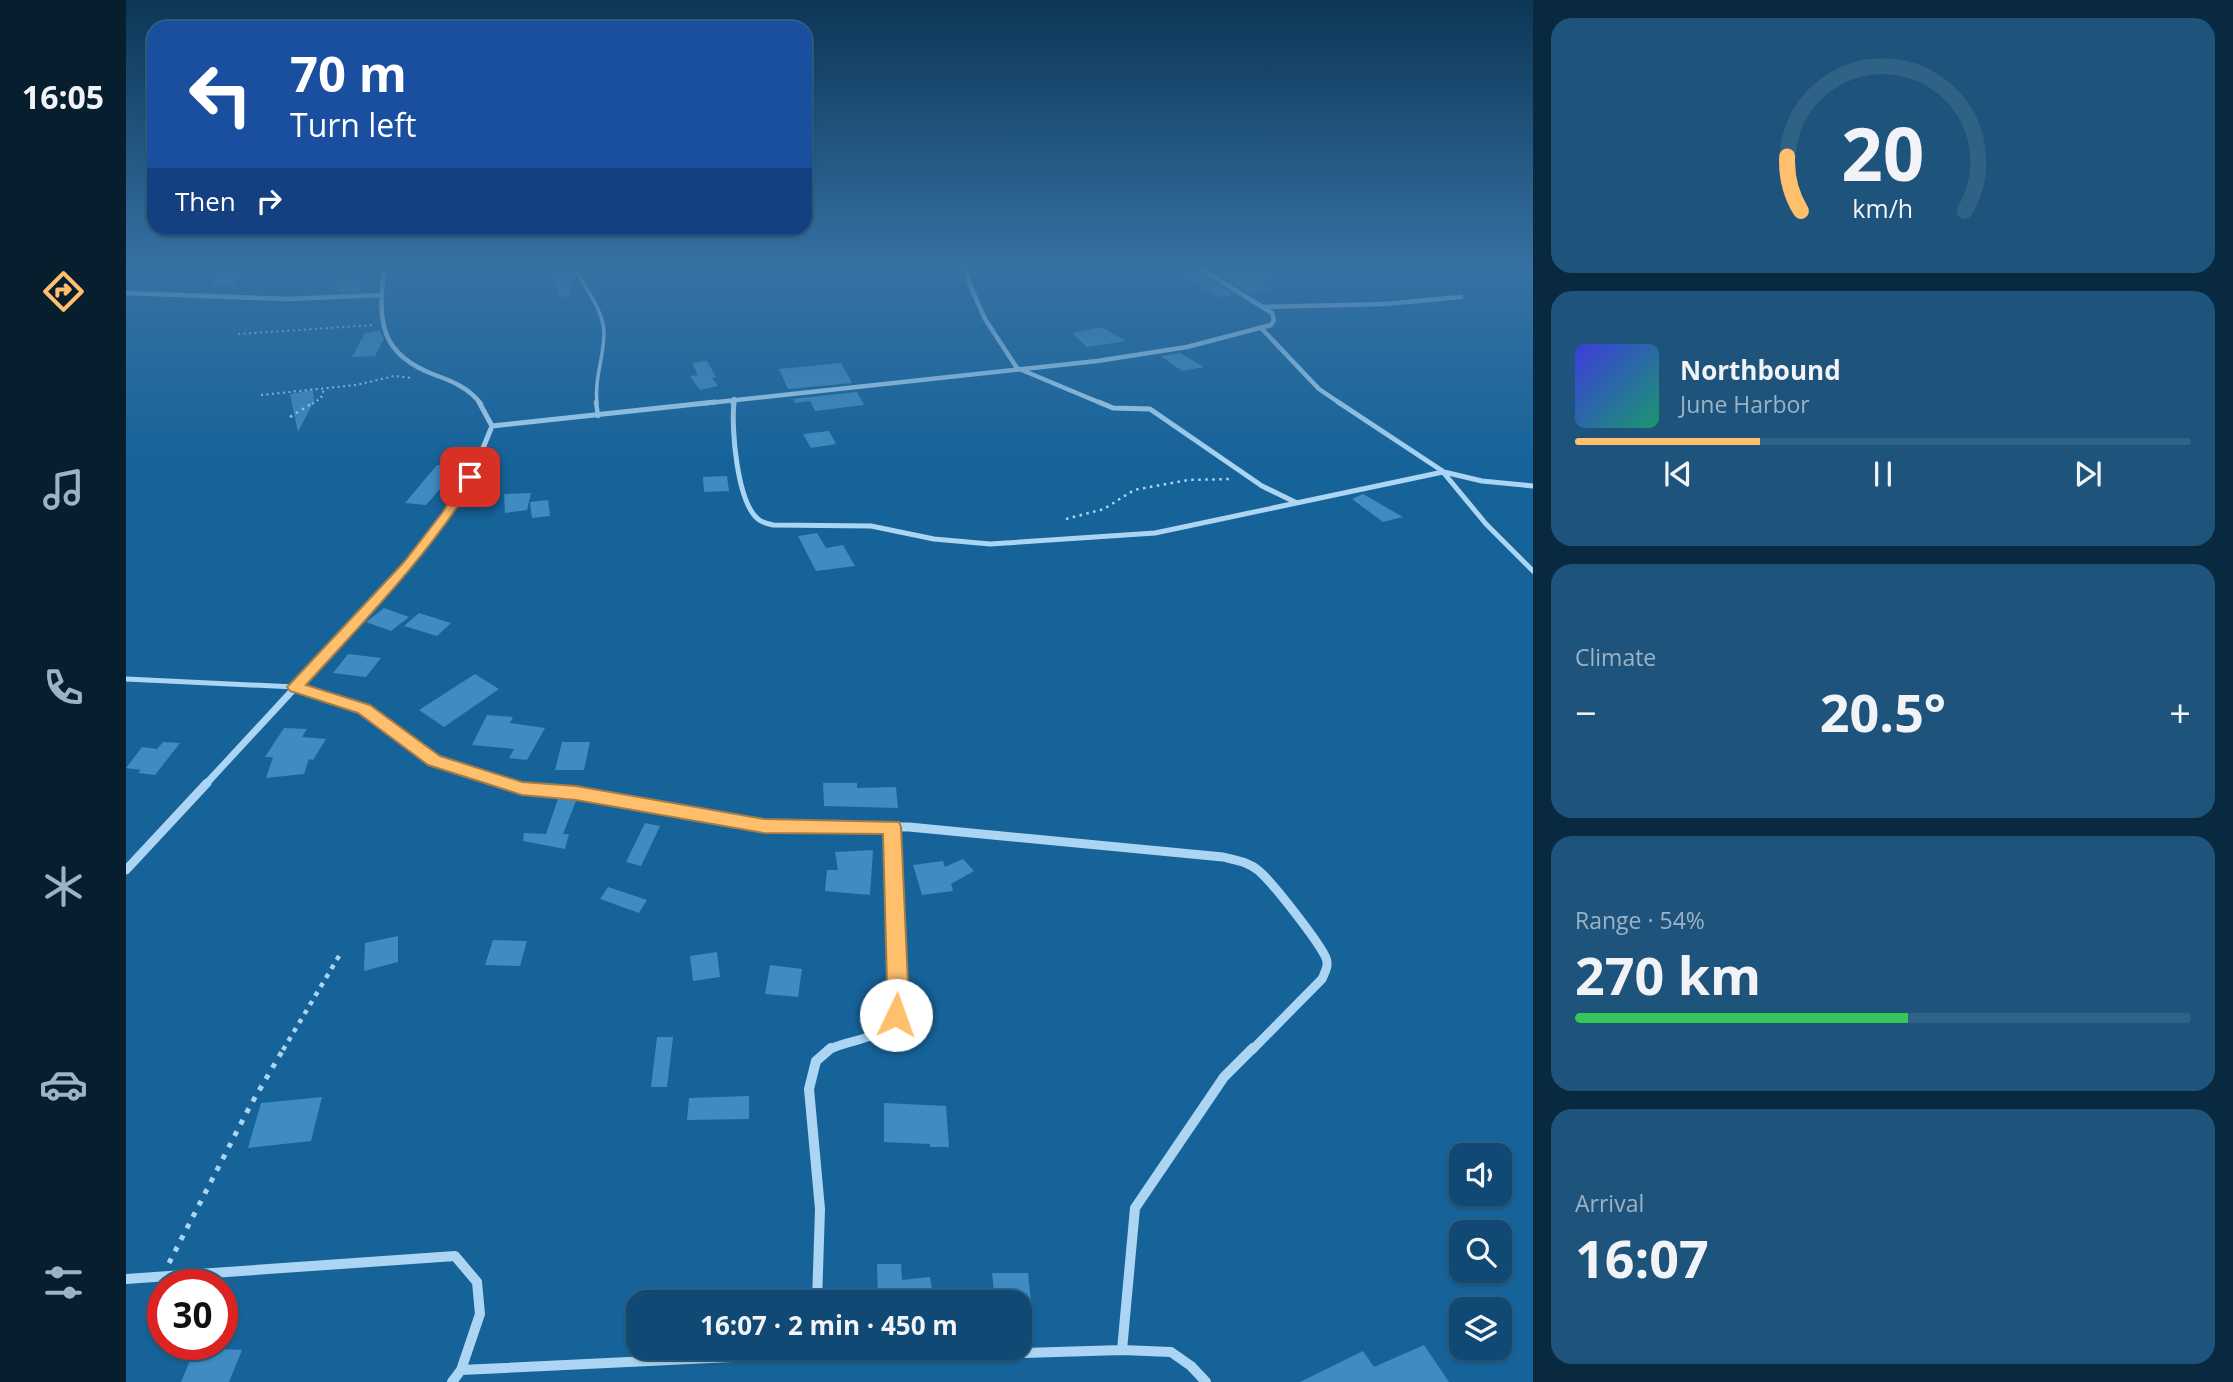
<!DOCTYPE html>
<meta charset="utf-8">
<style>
:root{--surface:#104a74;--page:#1e547c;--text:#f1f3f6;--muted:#9cb3c5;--line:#306286;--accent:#ffbf6c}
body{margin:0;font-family:"Open Sans",sans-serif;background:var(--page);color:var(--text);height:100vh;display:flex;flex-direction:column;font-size:26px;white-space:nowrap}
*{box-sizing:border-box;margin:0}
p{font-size:23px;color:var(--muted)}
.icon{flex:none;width:38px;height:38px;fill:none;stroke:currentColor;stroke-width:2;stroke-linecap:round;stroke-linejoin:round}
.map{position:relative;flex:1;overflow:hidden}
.panel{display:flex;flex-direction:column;gap:18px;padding:18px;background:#092940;width:700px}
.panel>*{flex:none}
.banner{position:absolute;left:21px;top:21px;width:665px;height:214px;border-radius:21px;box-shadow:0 2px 5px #0004,0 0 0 2px var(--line);background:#1a4fa0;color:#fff;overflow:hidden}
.fabs{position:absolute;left:1323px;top:1143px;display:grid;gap:14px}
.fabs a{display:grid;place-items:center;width:63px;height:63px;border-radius:14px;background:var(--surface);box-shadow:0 2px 5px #0004,0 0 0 2px var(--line);font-size:35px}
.speed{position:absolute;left:21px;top:1269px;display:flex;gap:14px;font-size:35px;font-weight:700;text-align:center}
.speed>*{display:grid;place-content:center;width:91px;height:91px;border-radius:50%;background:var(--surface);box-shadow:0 2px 5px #0004,0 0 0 2px var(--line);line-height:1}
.speed .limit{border:10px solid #d22;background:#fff;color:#111}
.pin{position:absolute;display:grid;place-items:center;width:60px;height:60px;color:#fff;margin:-30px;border-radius:14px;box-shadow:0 4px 10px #0006}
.me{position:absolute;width:77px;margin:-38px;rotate:3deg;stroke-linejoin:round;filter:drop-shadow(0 0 5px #0008)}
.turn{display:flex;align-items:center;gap:24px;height:147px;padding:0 28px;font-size:32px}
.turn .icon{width:91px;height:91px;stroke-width:2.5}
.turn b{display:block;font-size:49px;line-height:60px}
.then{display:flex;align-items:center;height:66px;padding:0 28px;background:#0003;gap:14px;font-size:26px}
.big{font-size:52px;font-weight:700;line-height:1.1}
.panel .card{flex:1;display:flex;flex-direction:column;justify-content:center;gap:10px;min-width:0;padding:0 24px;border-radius:21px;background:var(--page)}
.panel .dial{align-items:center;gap:0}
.dial svg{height:182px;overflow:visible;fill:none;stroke:var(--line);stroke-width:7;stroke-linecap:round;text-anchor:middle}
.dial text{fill:var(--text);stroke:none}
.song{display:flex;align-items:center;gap:21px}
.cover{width:84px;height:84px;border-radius:10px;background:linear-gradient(135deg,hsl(240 70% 55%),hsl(160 70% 35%))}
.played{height:7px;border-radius:4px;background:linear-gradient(90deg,var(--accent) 30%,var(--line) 30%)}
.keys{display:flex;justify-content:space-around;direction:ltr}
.heat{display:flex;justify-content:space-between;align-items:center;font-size:38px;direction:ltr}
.charge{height:10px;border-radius:5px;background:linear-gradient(90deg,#34c759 54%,var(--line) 0)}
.trip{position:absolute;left:500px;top:1290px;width:406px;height:70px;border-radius:21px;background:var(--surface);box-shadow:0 2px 5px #0004,0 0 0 2px var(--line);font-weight:700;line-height:70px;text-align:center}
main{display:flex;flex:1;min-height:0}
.tabs{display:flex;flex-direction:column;width:126px;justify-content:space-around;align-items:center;background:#061e2e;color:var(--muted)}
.tabs .icon{width:49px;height:49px}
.tabs .current{color:var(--accent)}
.tabs b{font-size:32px;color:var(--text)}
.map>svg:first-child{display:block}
.building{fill:#3e8cc1}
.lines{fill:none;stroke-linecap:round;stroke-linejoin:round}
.path-far3{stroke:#abd5f2;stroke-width:2;stroke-dasharray:2 3.5;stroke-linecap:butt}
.path-far2{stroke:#abd5f2;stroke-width:2.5;stroke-dasharray:2.5 4.5;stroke-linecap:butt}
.path-far1{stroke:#abd5f2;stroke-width:4.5;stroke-dasharray:4.5 6;stroke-linecap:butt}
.path{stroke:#abd5f2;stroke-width:5;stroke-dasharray:5 8;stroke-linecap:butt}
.lane-far2{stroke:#abd5f2;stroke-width:3.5}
.lane-far1{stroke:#abd5f2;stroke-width:4.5}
.lane{stroke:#abd5f2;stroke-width:5}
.street-far4{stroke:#abd5f2;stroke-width:4.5}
.street-far3{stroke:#abd5f2;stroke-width:5}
.street-far2{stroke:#abd5f2;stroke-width:7}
.street-far1{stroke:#abd5f2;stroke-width:9}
.street{stroke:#abd5f2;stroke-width:10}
.route{fill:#ffbf6c;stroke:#a67c46;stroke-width:2}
</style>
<main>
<nav class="tabs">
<b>16:05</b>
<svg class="icon current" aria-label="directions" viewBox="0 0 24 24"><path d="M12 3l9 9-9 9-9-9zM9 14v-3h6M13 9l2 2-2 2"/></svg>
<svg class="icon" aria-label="music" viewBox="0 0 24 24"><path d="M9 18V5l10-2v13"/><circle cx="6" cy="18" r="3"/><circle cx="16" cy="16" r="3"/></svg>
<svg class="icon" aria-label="phone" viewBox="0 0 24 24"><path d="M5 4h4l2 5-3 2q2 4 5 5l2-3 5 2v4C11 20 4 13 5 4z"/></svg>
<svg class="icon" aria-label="climate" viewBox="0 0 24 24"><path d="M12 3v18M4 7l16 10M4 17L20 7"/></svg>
<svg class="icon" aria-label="car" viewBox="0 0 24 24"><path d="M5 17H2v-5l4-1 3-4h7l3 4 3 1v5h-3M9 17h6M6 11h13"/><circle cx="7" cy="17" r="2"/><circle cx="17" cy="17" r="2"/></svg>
<svg class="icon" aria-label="filters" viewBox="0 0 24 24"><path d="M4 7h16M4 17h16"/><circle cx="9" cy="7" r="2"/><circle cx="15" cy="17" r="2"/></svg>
</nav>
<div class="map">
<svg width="1407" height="1382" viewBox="0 0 1407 1382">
<rect width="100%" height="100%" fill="#16639a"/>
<path class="building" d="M1042,268H1069L1108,295L1093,297Z
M1083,268H1128L1151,278L1135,282L1144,290L1123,293Z
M94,271H114L107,286L85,287Z
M446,273L445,296L433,297L428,275Z
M233,280L234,291L212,292L211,282Z
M975,327L1000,341L961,347L946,333Z
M254,330L258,339L249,356L226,357L239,333Z
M1054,353L1078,367L1056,371L1035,356Z
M581,361L590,377L586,378L592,386L574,390L564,376L572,375L566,363Z
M715,363L726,383L662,389L653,369Z
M187,390L188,401L172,432L164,394Z
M731,392L738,405L689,411L684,401L669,403L667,399Z
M703,431L710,444L685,448L677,434Z
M311,465L334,466L300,505L279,503Z
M601,476L603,491L578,492L577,477Z
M405,493L401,510L379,513L378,494Z
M1237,494L1277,517L1257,522L1226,499Z
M422,500L424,516L406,518L404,502Z
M691,533L700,548L717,545L729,566L690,571L672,536Z
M258,608L283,617L265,631L240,622Z
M293,613L325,623L311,636L278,626Z
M222,654L255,658L240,677L207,673Z
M349,674L373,689L318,727L293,710Z
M361,715L387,717L384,723L419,728L401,760L383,758L388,749L346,745Z
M158,728L181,729L176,737L200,739L187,760L183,759L178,774L140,778L147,757H139Z
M37,742L54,743L29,775L12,773L15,770L0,768L16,747L31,749Z
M436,742H464L458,770H429Z
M697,783H731V788L770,787L772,808L698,806Z
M432,799L450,801L437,834H443L439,849L397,841L398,833L420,834Z
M519,823L534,826L515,866L500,862Z
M747,850L744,895L699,891L701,870H712L709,852Z
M837,859L848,871L825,884L827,891L796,895L787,865L817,861L819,867Z
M482,887L521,900L513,913L474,899Z
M272,936V962L238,971L239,943Z
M367,940L401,941L394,966L359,965Z
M591,952L594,977L567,981L564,956Z
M644,965L676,969L672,997L639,994Z
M531,1037H547L541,1087H525Z
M623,1096V1119L561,1120L563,1098Z
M196,1097L185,1141L122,1148L135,1103Z
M758,1103L820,1106L823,1147H804V1144L758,1142Z
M751,1264H775L776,1280L804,1277L808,1302H752Z
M866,1273H902L905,1302H869Z
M1298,1345L1323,1382H1174L1237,1351L1248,1367Z
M69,1348L116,1350L103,1382H55Z"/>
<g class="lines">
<path class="path-far3" d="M112,334L248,325
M135,395L230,385L268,376L286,378
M186,404L195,398L198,389"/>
<path class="path-far2" d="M164,417L188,402
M940,519L978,509L1008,490L1062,480L1105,479"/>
<path class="path-far1" d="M157,1050L216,951"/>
<path class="path" d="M43,1263L124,1106L158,1048"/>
<path class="lane-far2" d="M448,268C458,286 478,311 478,333C478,357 468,379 471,404"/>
<path class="lane-far1" d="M470,402L472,416"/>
<path class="lane" d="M0,679L169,687"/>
<path class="street-far4" d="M258,268C252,322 253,354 309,375C326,381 343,388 355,404
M840,268L844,285L859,319L891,368L977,404
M0,293L160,299L255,295
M1138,307L1259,304L1335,297
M1137,330L1193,389L1215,404
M573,404L971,361L1061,347L1145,325L1148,320L1146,313L1074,268
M607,404L608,399"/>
<path class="street-far3" d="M353,402L366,426
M608,402C605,428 611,502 632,519C635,522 643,524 647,525L745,526L808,539L864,544L1029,533L1317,472L1360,524L1407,571
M973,402L987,408L1024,409L1136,486L1169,502
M1212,402L1318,472L1356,481L1407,486
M276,573C314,531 346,479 366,426L589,402"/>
<path class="street-far2" d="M169,687L238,709L308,761L385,785
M79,785L277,571"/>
<path class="street-far1" d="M379,783L396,788L450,793L637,826L783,827L1097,857C1109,860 1123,862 1133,871C1147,883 1193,942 1200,958C1203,966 1199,972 1196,979L1126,1050
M0,870L81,783
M702,1050C721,1040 746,1041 762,1025C782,1005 768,862 766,827"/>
<path class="street" d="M0,1279L329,1256L351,1282L354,1314L335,1370L691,1353L863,1354L996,1350L1045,1352L1065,1366L1080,1382
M691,1302L694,1209L683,1089L690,1061L705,1048
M996,1350L1009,1208L1098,1077L1127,1048
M326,1382L335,1370"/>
</g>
<linearGradient id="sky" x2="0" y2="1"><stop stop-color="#0c3655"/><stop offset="0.58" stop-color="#3671a3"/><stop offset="1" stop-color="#3671a3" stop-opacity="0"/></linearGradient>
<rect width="1407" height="462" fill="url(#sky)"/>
<path class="route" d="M344,473L351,477C303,555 241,618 180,685L244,705L314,756L396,782L450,786L638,819L773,822L775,827L782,983L781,1015L778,1022L770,1025L762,1022L759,1015L761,983L757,834L638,833L450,800L396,795L302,765L232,713L164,691L161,687L164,684L278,562L316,513L340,474Z"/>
</svg>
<div class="fabs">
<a><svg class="icon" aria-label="sound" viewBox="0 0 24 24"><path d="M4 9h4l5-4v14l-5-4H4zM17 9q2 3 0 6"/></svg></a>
<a><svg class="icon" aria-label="search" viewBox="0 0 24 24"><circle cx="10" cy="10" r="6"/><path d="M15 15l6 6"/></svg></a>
<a><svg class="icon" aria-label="layers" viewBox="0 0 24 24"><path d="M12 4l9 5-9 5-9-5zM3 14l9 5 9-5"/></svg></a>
</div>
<div class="speed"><div class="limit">30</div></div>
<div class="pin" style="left:344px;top:477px;background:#d93025"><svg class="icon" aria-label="arrive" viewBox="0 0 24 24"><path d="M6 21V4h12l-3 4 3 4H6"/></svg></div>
<svg class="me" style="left:770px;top:1015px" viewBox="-20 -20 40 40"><circle r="19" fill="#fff"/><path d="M0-13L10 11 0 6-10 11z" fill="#ffbf6c"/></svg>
<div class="trip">16:07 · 2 min · 450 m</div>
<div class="banner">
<div class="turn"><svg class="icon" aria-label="left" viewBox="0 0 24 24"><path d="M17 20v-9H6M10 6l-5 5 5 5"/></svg><div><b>70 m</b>Turn left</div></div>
<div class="then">Then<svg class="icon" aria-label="right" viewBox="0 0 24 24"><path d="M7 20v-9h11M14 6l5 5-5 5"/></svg></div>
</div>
</div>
<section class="panel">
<div class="card dial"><svg viewBox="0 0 100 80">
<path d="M14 69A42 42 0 1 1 86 69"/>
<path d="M14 69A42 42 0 0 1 8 45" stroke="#ffbf6c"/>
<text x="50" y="56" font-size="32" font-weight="700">20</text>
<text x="50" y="72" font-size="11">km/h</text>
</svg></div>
<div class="card">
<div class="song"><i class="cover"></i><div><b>Northbound</b><p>June Harbor</p></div></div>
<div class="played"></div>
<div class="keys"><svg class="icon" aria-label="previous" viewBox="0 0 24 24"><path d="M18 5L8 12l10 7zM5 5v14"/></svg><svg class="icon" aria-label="pause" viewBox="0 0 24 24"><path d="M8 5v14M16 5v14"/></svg><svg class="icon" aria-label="next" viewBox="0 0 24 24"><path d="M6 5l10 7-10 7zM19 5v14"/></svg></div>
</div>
<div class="card"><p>Climate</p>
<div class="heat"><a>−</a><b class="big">20.5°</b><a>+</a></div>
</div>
<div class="card"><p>Range · 54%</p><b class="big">270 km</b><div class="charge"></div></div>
<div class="card"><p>Arrival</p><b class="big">16:07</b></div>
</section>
</main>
